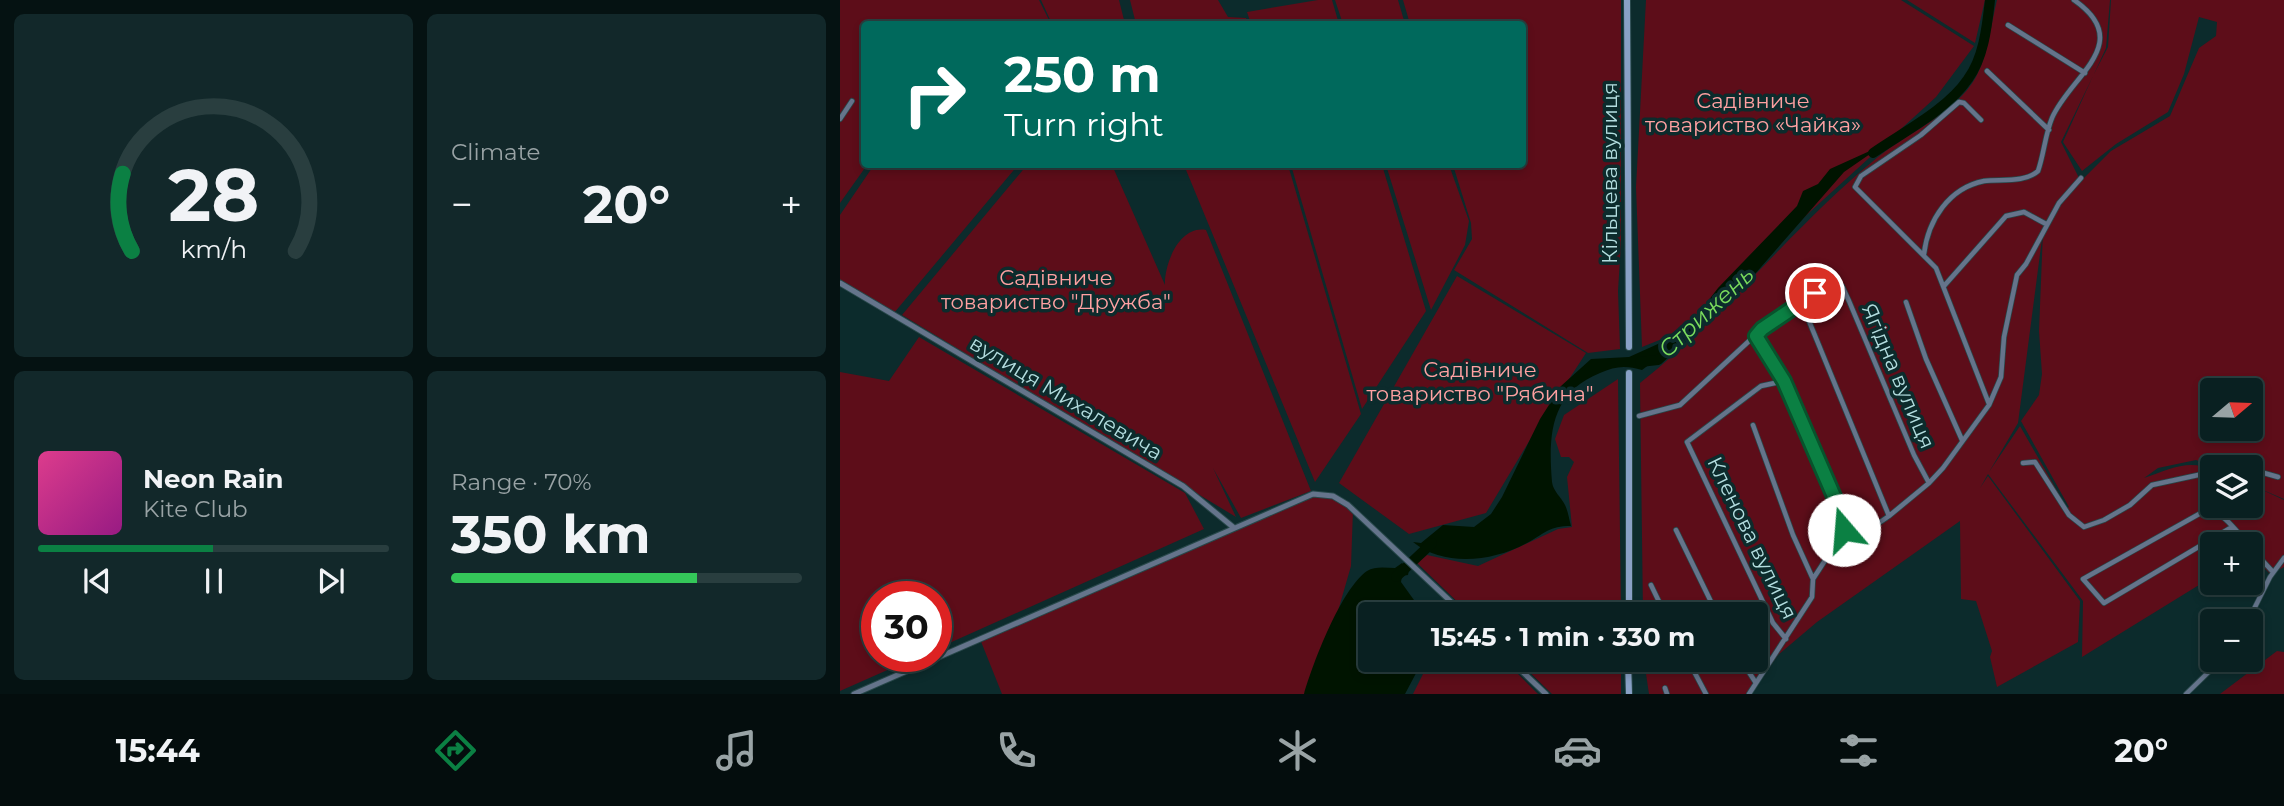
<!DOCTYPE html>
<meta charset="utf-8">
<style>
:root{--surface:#092021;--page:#12282a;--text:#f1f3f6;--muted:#99a3a5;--line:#293e3f;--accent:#0b8043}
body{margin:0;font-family:Montserrat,sans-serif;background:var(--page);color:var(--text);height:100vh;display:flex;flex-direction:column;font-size:26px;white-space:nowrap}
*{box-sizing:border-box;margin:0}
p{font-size:23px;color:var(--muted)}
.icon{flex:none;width:38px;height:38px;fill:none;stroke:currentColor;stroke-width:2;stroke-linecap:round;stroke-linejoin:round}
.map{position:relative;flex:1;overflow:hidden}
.details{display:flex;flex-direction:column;gap:14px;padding:14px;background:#051212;width:840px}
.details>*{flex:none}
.top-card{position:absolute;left:21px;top:21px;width:665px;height:147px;border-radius:7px;box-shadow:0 4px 10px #0003,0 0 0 2px var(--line);background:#00695c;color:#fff;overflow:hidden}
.needle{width:46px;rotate:71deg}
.fabs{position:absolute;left:1360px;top:378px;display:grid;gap:14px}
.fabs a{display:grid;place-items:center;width:63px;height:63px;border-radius:7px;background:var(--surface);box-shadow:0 4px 10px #0003,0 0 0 2px var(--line);font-size:35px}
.speed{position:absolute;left:21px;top:581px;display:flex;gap:14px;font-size:35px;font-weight:700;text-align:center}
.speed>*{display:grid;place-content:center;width:91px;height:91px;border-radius:50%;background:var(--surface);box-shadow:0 4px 10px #0003,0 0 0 2px var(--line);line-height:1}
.speed .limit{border:10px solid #d22;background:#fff;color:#111}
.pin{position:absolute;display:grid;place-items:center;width:60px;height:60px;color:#fff;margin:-30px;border:4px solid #fff;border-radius:50%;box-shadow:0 2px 7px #0007}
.me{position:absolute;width:77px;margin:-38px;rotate:342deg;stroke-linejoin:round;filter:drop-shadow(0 0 5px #0008)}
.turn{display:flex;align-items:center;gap:24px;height:147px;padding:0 28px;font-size:32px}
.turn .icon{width:91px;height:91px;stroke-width:2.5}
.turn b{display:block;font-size:49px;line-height:60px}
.big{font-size:52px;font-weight:700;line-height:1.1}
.details .tile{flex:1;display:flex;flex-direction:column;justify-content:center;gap:10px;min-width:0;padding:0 24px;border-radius:10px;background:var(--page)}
.details .dial{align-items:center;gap:0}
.dial svg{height:182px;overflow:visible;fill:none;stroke:var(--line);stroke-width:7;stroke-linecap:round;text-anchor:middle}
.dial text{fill:var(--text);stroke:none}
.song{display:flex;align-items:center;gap:21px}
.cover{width:84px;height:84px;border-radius:10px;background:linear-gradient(135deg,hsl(330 70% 55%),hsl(310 70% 35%))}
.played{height:7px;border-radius:4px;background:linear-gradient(90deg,var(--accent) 50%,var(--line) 50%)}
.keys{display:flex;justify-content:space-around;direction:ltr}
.heat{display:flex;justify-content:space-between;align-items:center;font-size:38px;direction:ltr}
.charge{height:10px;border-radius:5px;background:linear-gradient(90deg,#34c759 70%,var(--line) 0)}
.details .tiles{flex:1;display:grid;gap:14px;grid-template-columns:repeat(2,1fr)}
.trip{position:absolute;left:518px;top:602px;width:410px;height:70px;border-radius:7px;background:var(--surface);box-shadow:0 4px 10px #0003,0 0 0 2px var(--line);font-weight:700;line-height:70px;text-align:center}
.tab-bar{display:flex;height:112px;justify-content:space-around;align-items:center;background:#040d0d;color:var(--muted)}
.tab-bar .icon{width:49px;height:49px}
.tab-bar .selected{color:var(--accent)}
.tab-bar b{font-size:32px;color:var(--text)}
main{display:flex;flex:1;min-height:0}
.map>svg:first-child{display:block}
.green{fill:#5d0d19;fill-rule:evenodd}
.water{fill:#001400}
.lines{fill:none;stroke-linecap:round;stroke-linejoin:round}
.river{stroke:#001400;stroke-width:10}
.minor-casing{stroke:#274749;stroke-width:6}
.tertiary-casing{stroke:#274749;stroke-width:7}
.secondary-casing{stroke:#274749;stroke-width:8}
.minor{stroke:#65748b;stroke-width:4.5}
.tertiary{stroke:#65748b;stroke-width:5}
.secondary{stroke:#89a1c6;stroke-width:6}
.route-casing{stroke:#07532c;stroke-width:18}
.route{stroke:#0b8043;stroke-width:12}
.labels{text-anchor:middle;stroke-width:7;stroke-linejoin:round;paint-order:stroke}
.park-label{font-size:21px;fill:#ffa1a2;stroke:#0c2b2c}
.street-label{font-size:21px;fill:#b3dddf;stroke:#0c2b2c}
.water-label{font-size:23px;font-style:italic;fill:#7bdc5d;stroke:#0c2b2c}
</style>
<main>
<section class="details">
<div class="tiles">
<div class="tile dial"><svg viewBox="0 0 100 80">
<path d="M14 69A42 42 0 1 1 86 69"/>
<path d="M14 69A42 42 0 0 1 10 35" stroke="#0b8043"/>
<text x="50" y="56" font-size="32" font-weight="700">28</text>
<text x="50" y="72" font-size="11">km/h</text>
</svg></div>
<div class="tile"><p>Climate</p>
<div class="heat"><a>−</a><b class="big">20°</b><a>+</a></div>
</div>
<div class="tile">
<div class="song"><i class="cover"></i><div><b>Neon Rain</b><p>Kite Club</p></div></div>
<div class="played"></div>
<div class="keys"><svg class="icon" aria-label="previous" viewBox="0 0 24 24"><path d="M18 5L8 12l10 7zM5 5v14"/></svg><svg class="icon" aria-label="pause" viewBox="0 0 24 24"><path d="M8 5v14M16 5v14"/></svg><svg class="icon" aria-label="next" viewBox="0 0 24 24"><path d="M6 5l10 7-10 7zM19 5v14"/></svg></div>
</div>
<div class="tile"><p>Range · 70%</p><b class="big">350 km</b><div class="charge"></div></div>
</div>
</section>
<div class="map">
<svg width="1444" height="694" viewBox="0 0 1444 694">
<rect width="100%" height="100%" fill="#0c2b2c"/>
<path class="green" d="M0,0H199L211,24H24L27,165L0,203Z
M201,0H279L285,24H212Z
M290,0H378L388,17L406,18L408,24H296Z
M478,0H492L499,24H411L407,12Z
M495,0H558L565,24H503Z
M563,0H781V243L778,291L780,349L748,353L614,270L632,239L631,223L613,165L682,164V24H570Z
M806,0H1061L1134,46L1096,97L858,314L827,337L802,347L796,187Z
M1067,0H1145L1135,43Z
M1157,0H1270L1266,48L1254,74L1268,47L1271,0H1444V499L1416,487L1444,500V567L1430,574L1411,554L1410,544H1372V577L1242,657L1243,601L1148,474L1140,488L1148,476L1240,601L1238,642L1157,687L1150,657L1152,651L1136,601L1121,599L1120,521L977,622L938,655L911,694H809L804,660H915V614H803L800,383C886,315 953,226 1038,157C1069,132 1116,113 1136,77C1148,55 1151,24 1157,0ZM1359,17L1377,22L1376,36L1359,48L1330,116L1271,151L1214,208L1239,178L1221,142L1253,76L1223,142L1242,171L1276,144L1328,112L1344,74ZM1203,231L1199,331L1202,374L1199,395L1181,421L1229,507L1227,508L1180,426L1149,472L1178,423ZM1372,390H1410V429H1372ZM1356,460L1374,467H1410V506H1372V469C1346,459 1329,470 1304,478L1318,468Z
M34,165H178L54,313L0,280V215Z
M187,165H272L325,285C324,265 339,225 366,230L471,491L401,518L373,468L396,517L62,315Z
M344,165H448L521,414L475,482Z
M451,165H542L586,311L522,409Z
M546,165H609L629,221L625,245L591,310Z
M617,276L746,353L694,433L646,513L569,534L499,483Z
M79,337L345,493L364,529L96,649V597H37V656H79L0,691V372L49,381Z
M778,379L781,614H630L577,563L587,555L638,566L718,529L732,527L727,477L734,462L729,457H721L715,439L724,415Z
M473,494L493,496L513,510L511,566L474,694H162L140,639Z
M1437,651L1444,652V694H1380Z
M590,660H664L698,694H573Z
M677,660H781V694H712Z"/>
<path class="water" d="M1043,145L1004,172L887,306L802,370C786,365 775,366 760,373C711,393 708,433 712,482C713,491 721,497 725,505C728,511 729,519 731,526C709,526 705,533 687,543C652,562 604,567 573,542L581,543L603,525L634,527L651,514L662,497L700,419L721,386L751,359L789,357L829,339L858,314L878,288L957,206L963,191L978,184L990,169Z
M562,563L569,570L568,575L562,576L561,582L584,614H530V660H583L565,694H464C473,663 501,589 527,571C535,566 546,568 555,568Z"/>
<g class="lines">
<path class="river" d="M1033,153C1063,132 1107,110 1128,79C1144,57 1147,26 1150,0
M800,362L818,360L850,331
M556,577L592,543"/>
<g class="minor-casing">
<path id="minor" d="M1168,25L1245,73
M1147,71L1209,130
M0,119L12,101
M1141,120L1124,103L1119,102L1081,135L1021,176L1015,187L1096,268L1149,404
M1084,254C1088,220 1109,188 1144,181C1161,179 1185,183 1198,171C1204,154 1205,135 1212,118C1230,76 1296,43 1234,0
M1104,286L1166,216L1184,212L1206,224
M1066,302L1086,359L1122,440
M962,304L1049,516
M916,336L944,381L1011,542
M944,381L921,386L847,442L933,623L946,639
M799,416L840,405L922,329L975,293L997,283L1002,286L1009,301L1074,455L1089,483
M913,425L953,535L973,579
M1183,463L1195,462L1229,515L1244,527L1264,520L1290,505L1312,485L1372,472
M1410,469L1438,477
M1392,527L1264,603L1243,579L1368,509C1385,514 1396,531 1408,544
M836,530L877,614
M1410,547L1433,572
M811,585L825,614
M1408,621L1430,577L1444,558
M848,660L866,694
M901,660L916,683
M825,688L827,694
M909,694L972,597L973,579L986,559L1049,516L1089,483L1103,468L1149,405L1161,377L1164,337L1177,275L1186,264L1219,203L1241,178
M1346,694L1381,660"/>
</g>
<g class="tertiary-casing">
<path id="tertiary" d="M0,283L343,486L393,527
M670,660L706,694
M14,694L473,494L493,496L508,505L624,614"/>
</g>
<g class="secondary-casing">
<path id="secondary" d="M787,0L789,347
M789,614V373
M788,660L789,694"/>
</g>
<use href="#minor" class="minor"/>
<use href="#tertiary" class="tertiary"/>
<use href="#secondary" class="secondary"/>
</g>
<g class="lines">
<g class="route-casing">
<path id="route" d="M975,293L922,329L916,336L944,381L996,501L1004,530"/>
</g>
<use href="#route" class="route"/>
</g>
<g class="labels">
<g class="park-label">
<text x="913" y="108">Садівниче<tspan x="913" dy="24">товариство «Чайка»</tspan></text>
<text x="216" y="285">Садівниче<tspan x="216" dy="24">товариство "Дружба"</tspan></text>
<text x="640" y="377">Садівниче<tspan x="640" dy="24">товариство "Рябина"</tspan></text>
</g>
<g class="street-label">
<text transform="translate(770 173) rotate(-90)" y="7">Кільцева вулиця</text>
<text transform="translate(1058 376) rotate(67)" y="7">Ягідна вулиця</text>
<text transform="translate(226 398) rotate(31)" y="7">вулиця Михалевича</text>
<text transform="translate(912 538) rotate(64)" y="7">Кленова вулиця</text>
</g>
<g class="water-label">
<text transform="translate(866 312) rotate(-43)" y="8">Стрижень</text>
</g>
</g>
</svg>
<div class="fabs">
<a><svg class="needle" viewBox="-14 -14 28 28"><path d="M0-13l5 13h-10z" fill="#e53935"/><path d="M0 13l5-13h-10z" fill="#99a3a5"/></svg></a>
<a><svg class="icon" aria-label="layers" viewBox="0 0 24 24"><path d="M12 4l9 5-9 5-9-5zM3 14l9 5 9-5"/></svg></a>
<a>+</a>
<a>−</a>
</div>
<div class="speed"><div class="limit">30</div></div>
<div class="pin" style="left:975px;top:293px;background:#d93025"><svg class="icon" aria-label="arrive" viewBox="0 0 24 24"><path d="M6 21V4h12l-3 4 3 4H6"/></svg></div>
<svg class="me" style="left:1004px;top:530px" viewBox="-20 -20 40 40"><circle r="19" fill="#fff"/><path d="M0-13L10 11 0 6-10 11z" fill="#0b8043"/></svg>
<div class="trip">15:45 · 1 min · 330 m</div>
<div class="top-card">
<div class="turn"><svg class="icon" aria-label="right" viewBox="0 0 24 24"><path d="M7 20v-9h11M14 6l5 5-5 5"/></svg><div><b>250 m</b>Turn right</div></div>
</div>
</div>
</main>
<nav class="tab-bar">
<b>15:44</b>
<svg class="icon selected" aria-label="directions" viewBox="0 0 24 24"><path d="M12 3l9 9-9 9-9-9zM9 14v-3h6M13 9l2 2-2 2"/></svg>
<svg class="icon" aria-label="music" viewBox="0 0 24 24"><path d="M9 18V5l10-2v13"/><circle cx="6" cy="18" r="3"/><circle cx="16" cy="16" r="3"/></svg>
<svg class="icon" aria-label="phone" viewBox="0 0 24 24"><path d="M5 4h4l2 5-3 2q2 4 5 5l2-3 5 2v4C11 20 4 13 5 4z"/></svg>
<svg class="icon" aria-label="climate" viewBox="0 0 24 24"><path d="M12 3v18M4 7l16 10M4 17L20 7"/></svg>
<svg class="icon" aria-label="car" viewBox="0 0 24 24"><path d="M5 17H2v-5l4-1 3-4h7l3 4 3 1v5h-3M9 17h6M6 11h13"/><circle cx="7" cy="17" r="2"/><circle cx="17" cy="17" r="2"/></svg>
<svg class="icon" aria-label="filters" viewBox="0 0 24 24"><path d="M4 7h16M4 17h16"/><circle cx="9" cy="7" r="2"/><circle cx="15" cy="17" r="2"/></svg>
<b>20°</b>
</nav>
